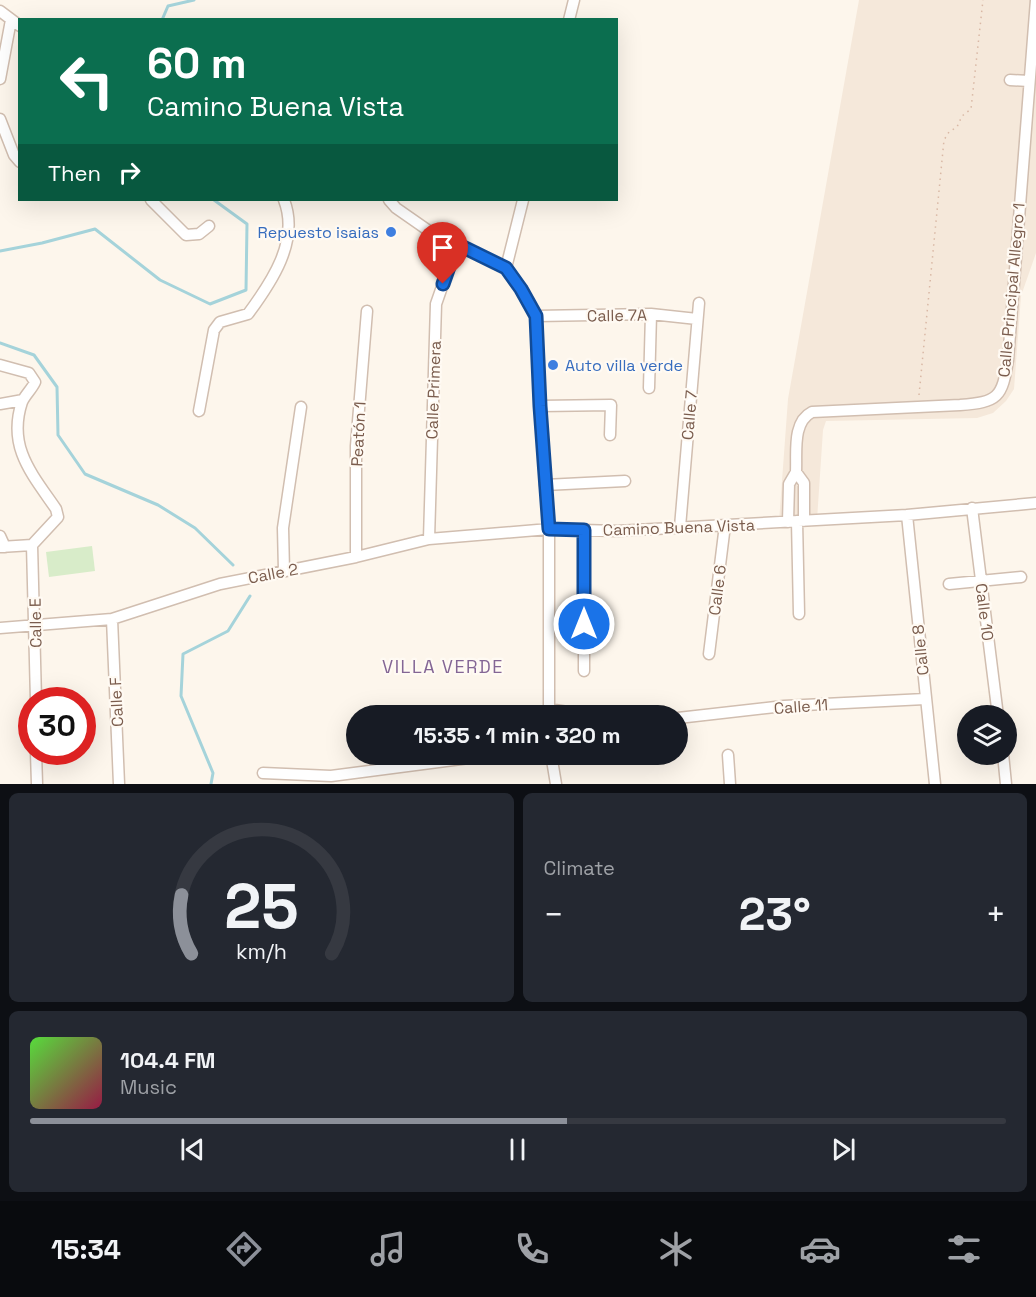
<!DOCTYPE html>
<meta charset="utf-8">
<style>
:root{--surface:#171b24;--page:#242831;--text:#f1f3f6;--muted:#9ea1a6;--line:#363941;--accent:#8c9099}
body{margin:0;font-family:"Space Grotesk",sans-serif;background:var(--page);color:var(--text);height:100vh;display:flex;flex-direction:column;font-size:22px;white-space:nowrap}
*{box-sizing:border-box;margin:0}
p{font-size:20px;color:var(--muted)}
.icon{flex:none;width:33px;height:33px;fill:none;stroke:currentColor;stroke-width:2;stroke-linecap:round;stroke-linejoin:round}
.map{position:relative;height:784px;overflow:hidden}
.side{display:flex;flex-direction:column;gap:9px;padding:9px;background:#0d0f14;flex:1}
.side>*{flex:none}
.guide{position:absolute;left:18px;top:18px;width:600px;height:183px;border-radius:0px;box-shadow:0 6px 24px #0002;background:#0b6e4f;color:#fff;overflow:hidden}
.controls{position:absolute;left:957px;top:705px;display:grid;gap:12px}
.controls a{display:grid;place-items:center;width:60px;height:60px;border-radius:50%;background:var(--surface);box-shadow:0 6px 24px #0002;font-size:30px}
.speed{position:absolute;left:18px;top:687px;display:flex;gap:12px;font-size:30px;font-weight:700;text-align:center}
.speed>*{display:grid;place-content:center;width:78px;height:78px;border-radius:50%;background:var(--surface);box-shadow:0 6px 24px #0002;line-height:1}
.speed .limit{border:9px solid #d22;background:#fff;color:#111}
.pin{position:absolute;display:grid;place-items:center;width:51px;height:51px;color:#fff;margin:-62px -26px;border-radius:50% 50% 50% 0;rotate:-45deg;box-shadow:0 0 6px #0007}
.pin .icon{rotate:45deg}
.me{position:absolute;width:66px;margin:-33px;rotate:0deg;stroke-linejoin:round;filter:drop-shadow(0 0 4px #0008)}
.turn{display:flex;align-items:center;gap:21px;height:126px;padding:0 30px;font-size:27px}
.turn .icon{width:78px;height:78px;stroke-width:2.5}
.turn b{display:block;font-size:42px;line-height:51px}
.then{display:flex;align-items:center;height:57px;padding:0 30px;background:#0003;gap:12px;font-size:22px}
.big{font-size:45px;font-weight:600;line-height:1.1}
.side .widget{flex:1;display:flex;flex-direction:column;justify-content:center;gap:9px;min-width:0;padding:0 21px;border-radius:9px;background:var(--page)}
.side .dial{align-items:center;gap:0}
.dial svg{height:156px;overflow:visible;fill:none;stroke:var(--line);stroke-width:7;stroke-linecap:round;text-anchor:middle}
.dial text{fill:var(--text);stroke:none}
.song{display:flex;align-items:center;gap:18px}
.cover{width:72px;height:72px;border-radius:9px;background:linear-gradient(135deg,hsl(110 70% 55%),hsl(340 70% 35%))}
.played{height:6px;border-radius:3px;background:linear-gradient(90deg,var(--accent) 55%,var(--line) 55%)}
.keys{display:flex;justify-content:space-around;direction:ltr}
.heat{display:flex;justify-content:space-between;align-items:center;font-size:33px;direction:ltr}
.side .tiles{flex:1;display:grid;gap:9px;grid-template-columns:1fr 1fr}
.widget:last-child{grid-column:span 2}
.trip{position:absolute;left:346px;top:705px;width:342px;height:60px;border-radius:30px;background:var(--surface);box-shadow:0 6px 24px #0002;font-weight:600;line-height:60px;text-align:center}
.dock{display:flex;height:96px;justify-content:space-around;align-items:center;background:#090b0e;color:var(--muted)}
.dock .icon{width:42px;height:42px}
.dock .active{color:var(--accent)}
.dock b{font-size:27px;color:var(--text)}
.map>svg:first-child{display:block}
.residential{fill:#f5e8da}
.green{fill:#d8ecc9}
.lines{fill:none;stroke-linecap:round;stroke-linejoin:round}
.stream{stroke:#a5d3da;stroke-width:3}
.minor-casing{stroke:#d1beb0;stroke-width:13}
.path{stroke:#d9b8a5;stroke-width:1.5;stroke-dasharray:1.5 4.5;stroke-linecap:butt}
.minor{stroke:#fff;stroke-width:10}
.route-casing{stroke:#114b97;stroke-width:15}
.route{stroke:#1a73e8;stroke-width:10}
.shop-dot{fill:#3f7fe0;stroke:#fffaf3;stroke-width:2}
.labels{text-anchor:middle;stroke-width:4.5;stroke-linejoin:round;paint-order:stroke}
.shop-label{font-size:16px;fill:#366cbe;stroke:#fffaf3;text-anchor:end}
.street-label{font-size:16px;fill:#7a5c4d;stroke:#fffaf3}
.neighbourhood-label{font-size:18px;letter-spacing:1.5px;fill:#846695;stroke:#fffaf3}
</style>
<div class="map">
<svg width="1036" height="784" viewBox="0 0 1036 784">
<rect width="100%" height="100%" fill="#fdf6ec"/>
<path class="residential" d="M859,0H1036V253L1021,296L1014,389L1006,401L993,413L977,418L826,421L823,430L817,520L779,522L788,399Z"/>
<path class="green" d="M92,546L95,571L49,577L46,552Z"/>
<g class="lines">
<path class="stream" d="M162,20L168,6L194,0
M0,251L42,243L95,229L160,280L210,304L246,290L247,224L214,200
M0,343L34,355L57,387L58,435L85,474L158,505L195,528L233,565
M211,784L213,773L181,696L183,654L228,631L250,596"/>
<g class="minor-casing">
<path id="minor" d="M0,11L20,26
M569,20L574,0
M0,79L11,20
M1010,80L1029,81
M0,119L14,155L20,162
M151,200L186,235L199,234L209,226
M389,200L396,208L429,231L506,268L521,289L536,316L540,406L549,529V716
M506,268L523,200
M536,316L651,314L697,319
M0,365L29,373L35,382C32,389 25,395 22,402C7,447 32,474 56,509L58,517L32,545
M649,388L651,314
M0,404L23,400
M540,406L611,405L610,435
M199,411L214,330L220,322L248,314C271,283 300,241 284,200
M796,472C797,452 792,422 812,412L960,405C998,402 1002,398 1008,360L1036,0
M545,485L625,481
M972,508L998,716
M907,515L935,784
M797,521L799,614
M788,522L789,484L796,472L804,483V521
M680,527L699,303
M0,536L5,547
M429,539L436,304L457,244
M32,545L36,700
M0,547L32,545
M356,557V446L367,311
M284,571L283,528L301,407
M949,584L1021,577
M112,619L119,784
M0,628L112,619L220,584L356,557L429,539L549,529L617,531L907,515L1036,503
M709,654L725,525
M584,671V530
M548,709L594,716
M678,718L784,706L925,699
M36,752L37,784
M551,754L556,784
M1003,754L1006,784
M728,755L730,784
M263,773L331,776L500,754"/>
</g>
<path class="path" d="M919,395L944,140L949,132L957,127L962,116L971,109L983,0"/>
<use href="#minor" class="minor"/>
</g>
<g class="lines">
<g class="route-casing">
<path id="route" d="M443,284L457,244L506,268L521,289L536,316L540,406L549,529L584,530V624"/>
</g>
<use href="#route" class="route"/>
</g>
<g class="shop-dot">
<circle cx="391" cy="232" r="6"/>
<circle cx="553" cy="365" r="6"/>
</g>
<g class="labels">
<g class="shop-label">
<text x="379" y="238">Repuesto isaias</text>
<text x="565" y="371" text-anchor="start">Auto villa verde</text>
</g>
<g class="street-label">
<text transform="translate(1011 290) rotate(-85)" y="6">Calle Principal Allegro 1</text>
<text transform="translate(617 315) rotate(-1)" y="6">Calle 7A</text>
<text transform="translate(433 390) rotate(-88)" y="6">Calle Primera</text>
<text transform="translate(689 415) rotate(-85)" y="6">Calle 7</text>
<text transform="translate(358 434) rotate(-87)" y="6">Peatón 1</text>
<text transform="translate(679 527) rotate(-2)" y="6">Camino Buena Vista</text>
<text transform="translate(273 573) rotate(-11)" y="6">Calle 2</text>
<text transform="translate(717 590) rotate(-83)" y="6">Calle 6</text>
<text transform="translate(985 612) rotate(83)" y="6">Calle 10</text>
<text transform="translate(35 623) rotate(-91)" y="6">Calle E</text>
<text transform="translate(920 650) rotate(-96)" y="6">Calle 8</text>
<text transform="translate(116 702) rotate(-93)" y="6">Calle F</text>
<text transform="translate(801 706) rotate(-4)" y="6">Calle 11</text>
</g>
<g class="neighbourhood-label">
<text x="443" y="673">VILLA VERDE</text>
</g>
</g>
</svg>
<div class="controls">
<a><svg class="icon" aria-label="layers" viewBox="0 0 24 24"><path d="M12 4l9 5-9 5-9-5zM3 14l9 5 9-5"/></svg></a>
</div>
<div class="speed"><div class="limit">30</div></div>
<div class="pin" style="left:443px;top:284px;background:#d93025"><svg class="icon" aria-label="arrive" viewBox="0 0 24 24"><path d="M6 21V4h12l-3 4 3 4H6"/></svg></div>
<svg class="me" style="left:584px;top:624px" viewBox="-20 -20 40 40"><circle r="17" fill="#1a73e8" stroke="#fff" stroke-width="3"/><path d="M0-11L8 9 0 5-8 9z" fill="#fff"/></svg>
<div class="trip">15:35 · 1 min · 320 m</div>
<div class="guide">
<div class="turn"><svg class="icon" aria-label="left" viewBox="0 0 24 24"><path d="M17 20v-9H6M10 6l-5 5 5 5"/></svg><div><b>60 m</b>Camino Buena Vista</div></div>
<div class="then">Then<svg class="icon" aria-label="right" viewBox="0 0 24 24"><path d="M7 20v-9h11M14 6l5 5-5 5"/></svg></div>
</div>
</div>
<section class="side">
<div class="tiles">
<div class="widget dial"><svg viewBox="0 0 100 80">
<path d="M14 69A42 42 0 1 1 86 69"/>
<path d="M14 69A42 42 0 0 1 9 39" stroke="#8c9099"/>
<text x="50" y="56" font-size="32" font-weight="700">25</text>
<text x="50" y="72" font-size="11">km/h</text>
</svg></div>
<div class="widget"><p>Climate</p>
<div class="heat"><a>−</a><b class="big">23°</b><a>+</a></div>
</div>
<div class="widget">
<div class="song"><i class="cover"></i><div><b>104.4 FM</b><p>Music</p></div></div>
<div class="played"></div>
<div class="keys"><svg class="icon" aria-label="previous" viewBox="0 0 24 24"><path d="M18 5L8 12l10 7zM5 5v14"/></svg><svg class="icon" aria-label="pause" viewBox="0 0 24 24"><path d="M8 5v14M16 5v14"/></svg><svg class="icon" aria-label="next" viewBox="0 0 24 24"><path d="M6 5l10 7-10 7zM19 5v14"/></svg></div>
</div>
</div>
</section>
<nav class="dock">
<b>15:34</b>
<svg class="icon active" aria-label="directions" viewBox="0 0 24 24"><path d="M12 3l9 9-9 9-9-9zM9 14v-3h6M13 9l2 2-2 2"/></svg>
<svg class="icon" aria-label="music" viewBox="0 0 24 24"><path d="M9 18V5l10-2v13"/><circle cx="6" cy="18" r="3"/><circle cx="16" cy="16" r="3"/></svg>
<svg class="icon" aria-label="phone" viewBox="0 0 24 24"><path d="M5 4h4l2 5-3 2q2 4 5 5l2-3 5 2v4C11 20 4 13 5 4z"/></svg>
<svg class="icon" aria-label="climate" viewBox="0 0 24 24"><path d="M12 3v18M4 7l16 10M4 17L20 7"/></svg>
<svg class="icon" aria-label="car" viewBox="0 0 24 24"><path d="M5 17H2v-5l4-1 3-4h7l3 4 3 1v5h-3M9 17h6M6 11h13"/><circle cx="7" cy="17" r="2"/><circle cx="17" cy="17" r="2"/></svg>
<svg class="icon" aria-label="filters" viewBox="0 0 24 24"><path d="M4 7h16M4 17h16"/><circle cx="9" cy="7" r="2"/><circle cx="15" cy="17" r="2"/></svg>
</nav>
